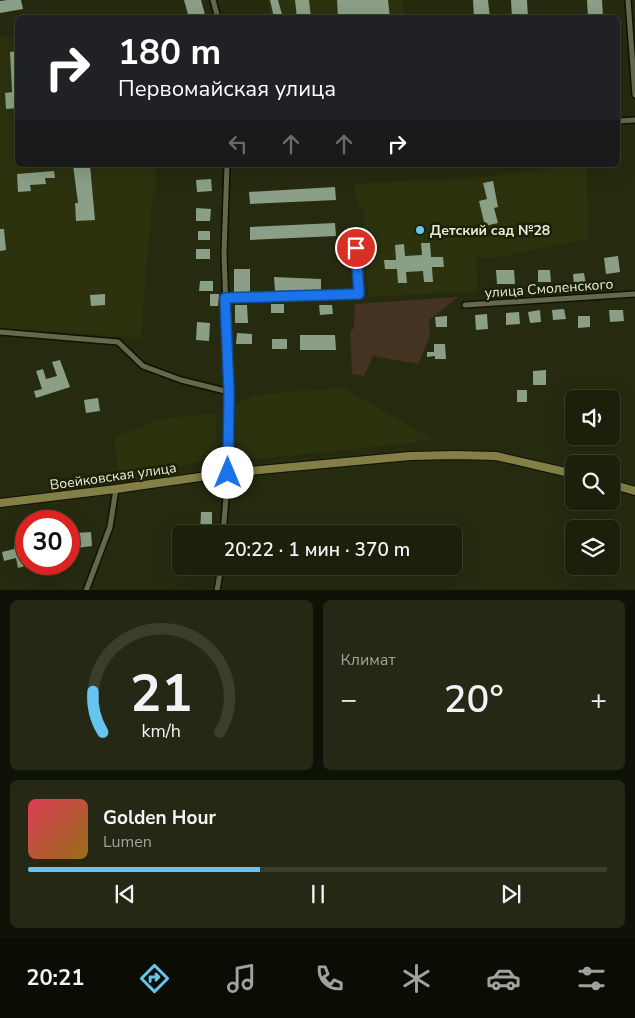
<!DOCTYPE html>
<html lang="ru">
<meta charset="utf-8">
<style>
:root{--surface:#1c200b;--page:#252814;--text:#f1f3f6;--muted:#a0a39d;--line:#3a3e2c;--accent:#65c5ee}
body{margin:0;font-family:"Nunito Sans",sans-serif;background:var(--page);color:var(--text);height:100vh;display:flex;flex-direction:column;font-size:19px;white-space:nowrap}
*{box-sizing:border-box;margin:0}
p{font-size:16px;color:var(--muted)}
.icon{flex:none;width:28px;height:28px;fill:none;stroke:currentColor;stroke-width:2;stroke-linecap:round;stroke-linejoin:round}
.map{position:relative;height:590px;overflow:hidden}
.details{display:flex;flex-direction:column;gap:10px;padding:10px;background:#0f1206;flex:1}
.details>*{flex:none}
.banner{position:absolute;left:15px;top:15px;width:605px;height:152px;border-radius:8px;box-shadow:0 5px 20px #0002,0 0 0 1px var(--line);background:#202124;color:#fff;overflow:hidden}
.controls{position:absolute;left:565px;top:390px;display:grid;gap:10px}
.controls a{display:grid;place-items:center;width:55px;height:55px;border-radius:8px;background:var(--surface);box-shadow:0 5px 20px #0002,0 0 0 1px var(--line);font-size:25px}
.speed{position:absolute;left:15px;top:510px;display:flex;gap:10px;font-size:25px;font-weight:700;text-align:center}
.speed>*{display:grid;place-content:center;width:65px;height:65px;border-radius:50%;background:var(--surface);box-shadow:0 5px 20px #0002,0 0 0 1px var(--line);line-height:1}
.speed .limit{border:8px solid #d22;background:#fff;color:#111}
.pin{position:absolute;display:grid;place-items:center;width:42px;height:42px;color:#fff;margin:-21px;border:2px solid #fff;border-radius:50%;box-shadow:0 1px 5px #0007}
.me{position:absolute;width:55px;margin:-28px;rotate:0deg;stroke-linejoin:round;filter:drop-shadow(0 0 4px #0008)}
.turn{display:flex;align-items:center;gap:18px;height:105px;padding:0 20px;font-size:22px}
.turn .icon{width:65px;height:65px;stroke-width:2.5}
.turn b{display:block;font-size:35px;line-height:42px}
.lanes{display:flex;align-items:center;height:48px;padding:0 20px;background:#0003;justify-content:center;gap:25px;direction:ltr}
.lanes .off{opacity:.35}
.big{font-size:38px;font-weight:600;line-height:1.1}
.details .card{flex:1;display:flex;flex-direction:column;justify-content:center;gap:8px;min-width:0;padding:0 18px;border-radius:8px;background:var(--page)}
.details .dial{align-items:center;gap:0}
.dial svg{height:130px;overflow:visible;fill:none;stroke:var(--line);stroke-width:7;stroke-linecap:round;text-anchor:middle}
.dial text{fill:var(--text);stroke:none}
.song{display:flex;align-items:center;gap:15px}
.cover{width:60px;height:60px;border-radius:8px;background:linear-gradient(135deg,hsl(350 70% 55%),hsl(40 70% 35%))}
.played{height:5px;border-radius:2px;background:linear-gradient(90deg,var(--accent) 40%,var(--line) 40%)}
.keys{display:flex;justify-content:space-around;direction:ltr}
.heat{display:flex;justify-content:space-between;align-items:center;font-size:28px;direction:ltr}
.details .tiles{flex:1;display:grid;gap:10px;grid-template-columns:1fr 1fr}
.card:last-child{grid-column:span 2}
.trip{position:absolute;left:172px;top:525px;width:290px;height:50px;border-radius:8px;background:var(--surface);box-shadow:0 5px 20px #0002,0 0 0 1px var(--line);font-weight:600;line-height:50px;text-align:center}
.tabs{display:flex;height:80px;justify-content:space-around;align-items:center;background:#0b0d04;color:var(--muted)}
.tabs .icon{width:35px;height:35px}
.tabs .on{color:var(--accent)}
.tabs b{font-size:22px;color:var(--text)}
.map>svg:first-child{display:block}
.built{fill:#2c310e}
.green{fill:#433320}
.building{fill:#8a9f85}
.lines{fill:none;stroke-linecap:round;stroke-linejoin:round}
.minor-casing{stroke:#0f1300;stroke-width:8}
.secondary-casing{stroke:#0f1300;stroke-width:10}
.minor{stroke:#63694b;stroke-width:5}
.secondary{stroke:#837f47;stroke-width:8}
.route-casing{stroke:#114b97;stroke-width:12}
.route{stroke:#1a73e8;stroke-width:9}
.poi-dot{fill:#65c5ee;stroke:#1d2105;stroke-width:2}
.labels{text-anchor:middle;stroke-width:5;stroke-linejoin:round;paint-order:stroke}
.poi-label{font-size:14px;font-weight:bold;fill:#eaeddd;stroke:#1d2105;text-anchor:start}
.street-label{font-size:14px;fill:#eaeddd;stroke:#1d2105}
</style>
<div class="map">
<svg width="635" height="591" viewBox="0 0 635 591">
<rect width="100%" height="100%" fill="#262a0f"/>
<path class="built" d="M267,0H403L405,17H271Z
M0,37H17L18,165H155L157,183L152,199L141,338L0,328Z
M574,165H587L588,239L495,258H479L476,253L478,291L368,297L364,209L359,208L354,184L472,178Z
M343,388L432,438L412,443L238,461L234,405L254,395Z
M216,413L217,458L119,478L114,438L160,419Z"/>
<path class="green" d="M458,297L429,320L430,336L418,364L373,356L364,376L352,374L350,332L354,328L355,304Z"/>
<path class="building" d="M7,0H21L23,9L0,13V1Z
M184,0H201L206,18H189Z
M270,0H278L283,18H274Z
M295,0H309L311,18H297Z
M337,0H388L390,18H338Z
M473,0H488L490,18H474Z
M511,0H527L528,18H512Z
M587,0H602L603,18H588Z
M18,51V108L6,109L5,93L12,92L10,52Z
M73,165H90L95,220L76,221L75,203H78Z
M54,171L55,178H45L46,184L30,185L31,191L18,192L17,174Z
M211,179L212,191L197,192L196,180Z
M493,181L498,207L494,208L498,223L485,226L479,201L487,199L483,183Z
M335,187L336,200L250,204L249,192Z
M196,208L211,209L210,221H196Z
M335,223L336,236L250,240V227Z
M0,229H4L6,250L0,251Z
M198,231H210V240H198Z
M421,243H430L431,257H443L444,267H432L433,282H424L423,271L406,272L407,283H398L397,269H385L384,260H396L395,245L404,244L405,256L422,255Z
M196,249H210V259H196Z
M618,256L620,272L606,274L604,258Z
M234,269H250V293H234Z
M496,270H514L515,284H497Z
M538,270H550L551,282H538Z
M584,273L586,285L574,286L573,274Z
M274,277L321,279V290L275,291Z
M200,281H213V291H199Z
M105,294V305L91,306L90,295Z
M210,294H219L218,306H210Z
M271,304H284V313H271Z
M235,305H247L248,323H235Z
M319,305H332L333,314L320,315Z
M564,309L566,319L553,320L552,310Z
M540,310L541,322L530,323L528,312Z
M609,310H623L624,321L610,322Z
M519,312L520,324L506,325V313Z
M487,314L488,329L476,330L475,315Z
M447,316V327H436L435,317Z
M578,316H590V327L578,328Z
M197,322L210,323L209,341L196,340Z
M237,333L252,334V344H236Z
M300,335H335L336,350H300Z
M272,339H287V349H272Z
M434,344H445L446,359H435V356L427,357V352H434Z
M60,360L70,387L36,398L34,391L42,389L36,371L43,369L46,379L57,376L52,362Z
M546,370V385H533V371Z
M517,390H527V402H517Z
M98,398L100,411L86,413L84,400Z
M201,512H212V534H200Z
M91,532L92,546L77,548L76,542L69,543V536L75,535V533Z
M20,544L25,566L18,568L16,558L4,561L2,552L14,549V546Z"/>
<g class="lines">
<g class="minor-casing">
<path id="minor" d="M213,0L218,18
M628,0L635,95
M618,121L635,120
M225,298L359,293L356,248
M465,305L635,294
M0,332L118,342L143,366L181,380L229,392
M223,534L228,473L229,392L224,253L227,165
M86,591L110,527L116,489
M217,591L221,566"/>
</g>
<g class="secondary-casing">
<path id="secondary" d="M611,484L635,491
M0,503L116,489L228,473L410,456L455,455L496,456L574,474"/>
</g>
<use href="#minor" class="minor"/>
<use href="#secondary" class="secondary"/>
</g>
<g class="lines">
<g class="route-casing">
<path id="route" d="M228,473L229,392L225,298L359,294L356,248"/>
</g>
<use href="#route" class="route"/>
</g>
<circle class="poi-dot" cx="420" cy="230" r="5"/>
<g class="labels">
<g class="poi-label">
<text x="430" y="235">Детский сад №28</text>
</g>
<g class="street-label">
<text transform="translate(549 288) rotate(-4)" y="5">улица Смоленского</text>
<text transform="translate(113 476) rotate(-8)" y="5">Воейковская улица</text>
</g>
</g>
</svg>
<div class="controls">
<a><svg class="icon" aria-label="sound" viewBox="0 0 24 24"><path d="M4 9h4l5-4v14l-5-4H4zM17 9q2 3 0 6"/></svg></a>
<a><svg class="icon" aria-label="search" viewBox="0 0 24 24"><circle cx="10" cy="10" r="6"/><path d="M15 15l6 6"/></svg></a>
<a><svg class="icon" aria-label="layers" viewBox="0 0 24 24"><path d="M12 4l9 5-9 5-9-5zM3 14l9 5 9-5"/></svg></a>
</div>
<div class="speed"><div class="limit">30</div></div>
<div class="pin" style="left:356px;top:248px;background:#d93025"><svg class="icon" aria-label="arrive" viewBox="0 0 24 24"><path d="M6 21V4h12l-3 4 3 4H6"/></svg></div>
<svg class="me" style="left:228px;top:473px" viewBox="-20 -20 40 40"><circle r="19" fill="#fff"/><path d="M0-13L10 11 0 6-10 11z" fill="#1a73e8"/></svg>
<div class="trip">20:22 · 1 мин · 370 m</div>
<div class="banner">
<div class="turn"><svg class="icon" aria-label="right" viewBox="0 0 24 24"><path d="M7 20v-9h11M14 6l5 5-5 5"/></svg><div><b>180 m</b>Первомайская улица</div></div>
<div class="lanes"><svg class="icon off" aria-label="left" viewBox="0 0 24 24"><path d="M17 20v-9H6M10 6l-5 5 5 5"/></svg><svg class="icon off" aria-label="ahead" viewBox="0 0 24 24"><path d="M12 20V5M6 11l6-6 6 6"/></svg><svg class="icon off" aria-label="ahead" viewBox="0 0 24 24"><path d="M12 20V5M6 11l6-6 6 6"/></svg><svg class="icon" aria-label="right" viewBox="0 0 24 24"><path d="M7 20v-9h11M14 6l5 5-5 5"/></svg></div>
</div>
</div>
<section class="details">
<div class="tiles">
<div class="card dial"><svg viewBox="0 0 100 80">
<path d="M14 69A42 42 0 1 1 86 69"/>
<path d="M14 69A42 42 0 0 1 8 44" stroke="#65c5ee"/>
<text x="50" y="56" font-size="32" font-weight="700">21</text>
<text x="50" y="72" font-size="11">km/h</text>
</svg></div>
<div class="card"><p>Климат</p>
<div class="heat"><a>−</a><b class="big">20°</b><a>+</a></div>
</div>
<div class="card">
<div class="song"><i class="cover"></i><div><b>Golden Hour</b><p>Lumen</p></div></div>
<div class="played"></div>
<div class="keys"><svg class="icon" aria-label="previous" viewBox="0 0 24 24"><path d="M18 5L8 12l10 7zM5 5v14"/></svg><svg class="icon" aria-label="pause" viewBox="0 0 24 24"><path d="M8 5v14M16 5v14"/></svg><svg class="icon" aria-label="next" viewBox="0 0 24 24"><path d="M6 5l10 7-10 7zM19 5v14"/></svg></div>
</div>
</div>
</section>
<nav class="tabs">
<b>20:21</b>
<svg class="icon on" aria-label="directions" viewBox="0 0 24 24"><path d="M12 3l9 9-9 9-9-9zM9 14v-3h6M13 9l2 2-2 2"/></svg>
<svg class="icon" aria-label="music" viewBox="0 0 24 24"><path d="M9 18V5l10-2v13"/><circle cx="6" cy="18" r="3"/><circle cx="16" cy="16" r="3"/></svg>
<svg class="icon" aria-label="phone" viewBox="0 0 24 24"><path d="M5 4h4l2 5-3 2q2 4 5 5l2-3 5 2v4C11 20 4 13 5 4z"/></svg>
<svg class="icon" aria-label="climate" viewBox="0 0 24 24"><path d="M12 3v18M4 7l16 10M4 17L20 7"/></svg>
<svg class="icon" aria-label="car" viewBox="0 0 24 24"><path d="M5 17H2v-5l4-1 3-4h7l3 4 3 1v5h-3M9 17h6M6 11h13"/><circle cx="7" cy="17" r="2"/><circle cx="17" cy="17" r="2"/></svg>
<svg class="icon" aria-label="filters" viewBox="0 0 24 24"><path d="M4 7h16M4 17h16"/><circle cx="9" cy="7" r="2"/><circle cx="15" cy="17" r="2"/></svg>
</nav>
